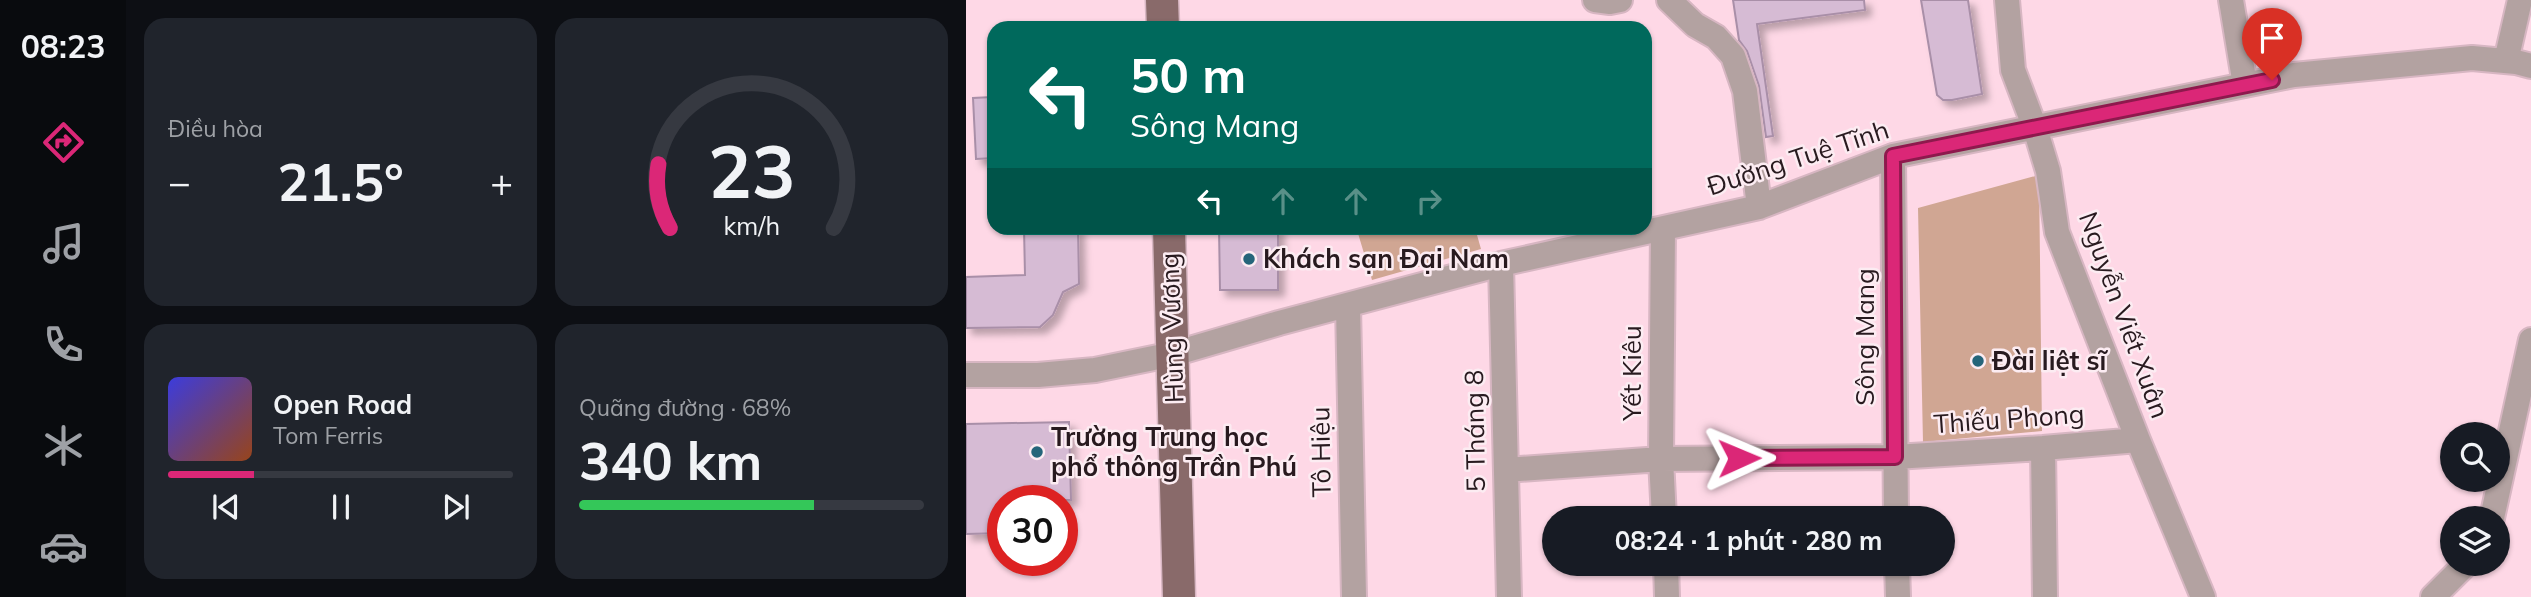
<!DOCTYPE html>
<html lang="vi">
<meta charset="utf-8">
<style>
:root{--surface:#171b24;--page:#20242c;--text:#f1f3f6;--muted:#9ea1a6;--line:#363941;--accent:#db2777}
body{margin:0;font-family:Mulish,sans-serif;background:var(--page);color:var(--text);height:100vh;display:flex;flex-direction:column;font-size:26px;white-space:nowrap}
*{box-sizing:border-box;margin:0}
p{font-size:23px;color:var(--muted)}
.icon{flex:none;width:38px;height:38px;fill:none;stroke:currentColor;stroke-width:2;stroke-linecap:round;stroke-linejoin:round}
.map{position:relative;flex:1;overflow:hidden}
.side{display:flex;flex-direction:column;gap:18px;padding:18px;background:#0d0f14;width:840px}
.side>*{flex:none}
.hud{position:absolute;left:21px;top:21px;width:665px;height:214px;border-radius:21px;box-shadow:0 2px 5px #0004;background:#00695c;color:#fff;overflow:hidden}
.tools{position:absolute;left:1474px;top:422px;display:grid;gap:14px}
.tools a{display:grid;place-items:center;width:70px;height:70px;border-radius:50%;background:var(--surface);box-shadow:0 2px 5px #0004;font-size:35px}
.speed{position:absolute;left:21px;top:485px;display:flex;gap:14px;font-size:35px;font-weight:700;text-align:center}
.speed>*{display:grid;place-content:center;width:91px;height:91px;border-radius:50%;background:var(--surface);box-shadow:0 2px 5px #0004;line-height:1}
.speed .limit{border:10px solid #d22;background:#fff;color:#111}
.pin{position:absolute;display:grid;place-items:center;width:60px;height:60px;color:#fff;margin:-72px -30px;border-radius:50% 50% 50% 0;rotate:-45deg;box-shadow:0 0 7px #0007}
.pin .icon{rotate:45deg}
.me{position:absolute;width:77px;margin:-38px;rotate:89deg;stroke-linejoin:round;filter:drop-shadow(0 0 5px #0008)}
.turn{display:flex;align-items:center;gap:24px;height:147px;padding:0 28px;font-size:32px}
.turn .icon{width:91px;height:91px;stroke-width:2.5}
.turn b{display:block;font-size:49px;line-height:60px}
.lanes{display:flex;align-items:center;height:66px;padding:0 28px;background:#0003;justify-content:center;gap:35px;direction:ltr}
.lanes .off{opacity:.35}
.big{font-size:52px;font-weight:700;line-height:1.1}
.side .widget{flex:1;display:flex;flex-direction:column;justify-content:center;gap:10px;min-width:0;padding:0 24px;border-radius:21px;background:var(--page)}
.side .dial{align-items:center;gap:0}
.dial svg{height:182px;overflow:visible;fill:none;stroke:var(--line);stroke-width:7;stroke-linecap:round;text-anchor:middle}
.dial text{fill:var(--text);stroke:none}
.song{display:flex;align-items:center;gap:21px}
.cover{width:84px;height:84px;border-radius:10px;background:linear-gradient(135deg,hsl(240 70% 55%),hsl(20 70% 35%))}
.played{height:7px;border-radius:4px;background:linear-gradient(90deg,var(--accent) 25%,var(--line) 25%)}
.keys{display:flex;justify-content:space-around;direction:ltr}
.heat{display:flex;justify-content:space-between;align-items:center;font-size:38px;direction:ltr}
.charge{height:10px;border-radius:5px;background:linear-gradient(90deg,#34c759 68%,var(--line) 0)}
.side .tiles{flex:1;display:grid;gap:18px;grid-template-columns:repeat(2,1fr)}
.trip{position:absolute;left:576px;top:506px;width:413px;height:70px;border-radius:35px;background:var(--surface);box-shadow:0 2px 5px #0004;font-weight:700;line-height:70px;text-align:center}
main{display:flex;flex:1;min-height:0}
.menu{display:flex;flex-direction:column;width:126px;justify-content:space-around;align-items:center;background:#090b0e;color:var(--muted)}
.menu .icon{width:49px;height:49px}
.menu .current{color:var(--accent)}
.menu b{font-size:32px;color:var(--text)}
.map>svg:first-child{display:block}
.green{fill:#d0a693}
.building{fill:#d6bbd4;stroke:#a98fa8;stroke-width:2;filter:url(#shadow)}
.lines{fill:none;stroke-linecap:round;stroke-linejoin:round}
.minor-casing{stroke:#d7b6c2;stroke-width:28}
.major-casing{stroke:#d7b6c2;stroke-width:35}
.minor{stroke:#b3a2a1;stroke-width:24}
.major{stroke:#896a6a;stroke-width:32}
.route-casing{stroke:#8e194d;stroke-width:18}
.route{stroke:#db2777;stroke-width:12}
.poi-dot{fill:#25657a;stroke:#fcecf2;stroke-width:2.5}
.labels{text-anchor:middle;stroke-width:5;stroke-linejoin:round;paint-order:stroke}
.street-label{font-size:26px;fill:#281a1f;stroke:#fcecf2}
.poi-label{font-size:26px;font-weight:bold;fill:#281a1f;stroke:#fcecf2;text-anchor:start}
</style>
<main>
<nav class="menu">
<b>08:23</b>
<svg class="icon current" aria-label="directions" viewBox="0 0 24 24"><path d="M12 3l9 9-9 9-9-9zM9 14v-3h6M13 9l2 2-2 2"/></svg>
<svg class="icon" aria-label="music" viewBox="0 0 24 24"><path d="M9 18V5l10-2v13"/><circle cx="6" cy="18" r="3"/><circle cx="16" cy="16" r="3"/></svg>
<svg class="icon" aria-label="phone" viewBox="0 0 24 24"><path d="M5 4h4l2 5-3 2q2 4 5 5l2-3 5 2v4C11 20 4 13 5 4z"/></svg>
<svg class="icon" aria-label="climate" viewBox="0 0 24 24"><path d="M12 3v18M4 7l16 10M4 17L20 7"/></svg>
<svg class="icon" aria-label="car" viewBox="0 0 24 24"><path d="M5 17H2v-5l4-1 3-4h7l3 4 3 1v5h-3M9 17h6M6 11h13"/><circle cx="7" cy="17" r="2"/><circle cx="17" cy="17" r="2"/></svg>
</nav>
<section class="side">
<div class="tiles">
<div class="widget"><p>Điều hòa</p>
<div class="heat"><a>−</a><b class="big">21.5°</b><a>+</a></div>
</div>
<div class="widget dial"><svg viewBox="0 0 100 80">
<path d="M14 69A42 42 0 1 1 86 69"/>
<path d="M14 69A42 42 0 0 1 9 41" stroke="#db2777"/>
<text x="50" y="56" font-size="32" font-weight="700">23</text>
<text x="50" y="72" font-size="11">km/h</text>
</svg></div>
<div class="widget">
<div class="song"><i class="cover"></i><div><b>Open Road</b><p>Tom Ferris</p></div></div>
<div class="played"></div>
<div class="keys"><svg class="icon" aria-label="previous" viewBox="0 0 24 24"><path d="M18 5L8 12l10 7zM5 5v14"/></svg><svg class="icon" aria-label="pause" viewBox="0 0 24 24"><path d="M8 5v14M16 5v14"/></svg><svg class="icon" aria-label="next" viewBox="0 0 24 24"><path d="M6 5l10 7-10 7zM19 5v14"/></svg></div>
</div>
<div class="widget"><p>Quãng đường · 68%</p><b class="big">340 km</b><div class="charge"></div></div>
</div>
</section>
<div class="map">
<svg width="1565" height="597" viewBox="0 0 1565 597">
<defs>
<filter id="shadow"><feDropShadow dx="6" dy="6" stdDeviation="3.5" flood-color="#0004"/></filter>
</defs>
<rect width="100%" height="100%" fill="#fed8e6"/>
<path class="green" d="M1073,175L1076,431L957,442L952,208Z
M399,228H509L515,249L406,280L391,230Z"/>
<path class="building" d="M767,0H898L899,10L791,24L807,136L800,137L793,86L781,51L773,40Z
M955,0H1002L1016,94L986,100H977L971,95Z
M26,97L28,158L10,159L7,98Z
M58,228H112L113,284L97,292L87,315L74,327L0,328V277L59,275Z
M253,228H312V290H254Z
M103,422L105,500H37V533L0,534V424Z"/>
<g class="lines">
<g class="minor-casing">
<path id="minor" d="M629,0L644,2L654,0
M703,0L729,25L750,37L767,56L779,91L793,207
M1041,0L1047,70L1069,128L1082,171L1091,232L1172,440L1237,597
M1265,0L1279,85
M1540,61L1554,0
M927,156L930,518
M697,229L695,459L698,518
M535,264L543,597
M382,306L388,597
M0,375H72L129,370L207,354L313,323L535,264L793,207L927,156L1328,75L1506,58L1550,62L1565,66
M1077,448L1079,597
M540,470L695,459L929,457L1077,448L1172,440
M1526,518L1565,340
M700,564L701,597
M931,564L932,597
M1467,597L1500,564"/>
</g>
<g class="major-casing">
<path id="major" d="M196,0L197,28
M203,228L213,597"/>
</g>
<use href="#minor" class="minor"/>
<use href="#major" class="major"/>
</g>
<g class="lines">
<g class="route-casing">
<path id="route" d="M773,458L929,457L927,156L1306,80"/>
</g>
<use href="#route" class="route"/>
</g>
<g class="poi-dot">
<circle cx="283" cy="259" r="7"/>
<circle cx="1012" cy="361" r="7"/>
<circle cx="71" cy="452" r="7"/>
</g>
<g class="labels">
<g class="street-label">
<text transform="translate(832 158) rotate(-18)" y="9">Đường Tuệ Tĩnh</text>
<text transform="translate(1158 315) rotate(70)" y="9">Nguyễn Viết Xuân</text>
<text transform="translate(206 328) rotate(-92)" y="9">Hùng Vương</text>
<text transform="translate(899 337) rotate(-90)" y="9">Sông Mang</text>
<text transform="translate(666 373) rotate(-90)" y="9">Yết Kiêu</text>
<text transform="translate(1043 419) rotate(-4)" y="9">Thiếu Phong</text>
<text transform="translate(509 431) rotate(-91)" y="9">5 Tháng 8</text>
<text transform="translate(355 452) rotate(-91)" y="9">Tô Hiệu</text>
</g>
<g class="poi-label">
<text x="297" y="268">Khách sạn Đại Nam</text>
<text x="1026" y="370">Đài liệt sĩ</text>
<text x="85" y="446">Trường Trung học<tspan x="85" dy="30">phổ thông Trần Phú</tspan></text>
</g>
</g>
</svg>
<div class="tools">
<a><svg class="icon" aria-label="search" viewBox="0 0 24 24"><circle cx="10" cy="10" r="6"/><path d="M15 15l6 6"/></svg></a>
<a><svg class="icon" aria-label="layers" viewBox="0 0 24 24"><path d="M12 4l9 5-9 5-9-5zM3 14l9 5 9-5"/></svg></a>
</div>
<div class="speed"><div class="limit">30</div></div>
<div class="pin" style="left:1306px;top:80px;background:#d93025"><svg class="icon" aria-label="arrive" viewBox="0 0 24 24"><path d="M6 21V4h12l-3 4 3 4H6"/></svg></div>
<svg class="me" style="left:773px;top:458px" viewBox="-20 -20 40 40"><path d="M0-17L14 15 0 8-14 15z" fill="#db2777" stroke="#fff" stroke-width="4"/></svg>
<div class="trip">08:24 · 1 phút · 280 m</div>
<div class="hud">
<div class="turn"><svg class="icon" aria-label="left" viewBox="0 0 24 24"><path d="M17 20v-9H6M10 6l-5 5 5 5"/></svg><div><b>50 m</b>Sông Mang</div></div>
<div class="lanes"><svg class="icon" aria-label="left" viewBox="0 0 24 24"><path d="M17 20v-9H6M10 6l-5 5 5 5"/></svg><svg class="icon off" aria-label="ahead" viewBox="0 0 24 24"><path d="M12 20V5M6 11l6-6 6 6"/></svg><svg class="icon off" aria-label="ahead" viewBox="0 0 24 24"><path d="M12 20V5M6 11l6-6 6 6"/></svg><svg class="icon off" aria-label="right" viewBox="0 0 24 24"><path d="M7 20v-9h11M14 6l5 5-5 5"/></svg></div>
</div>
</div>
</main>
